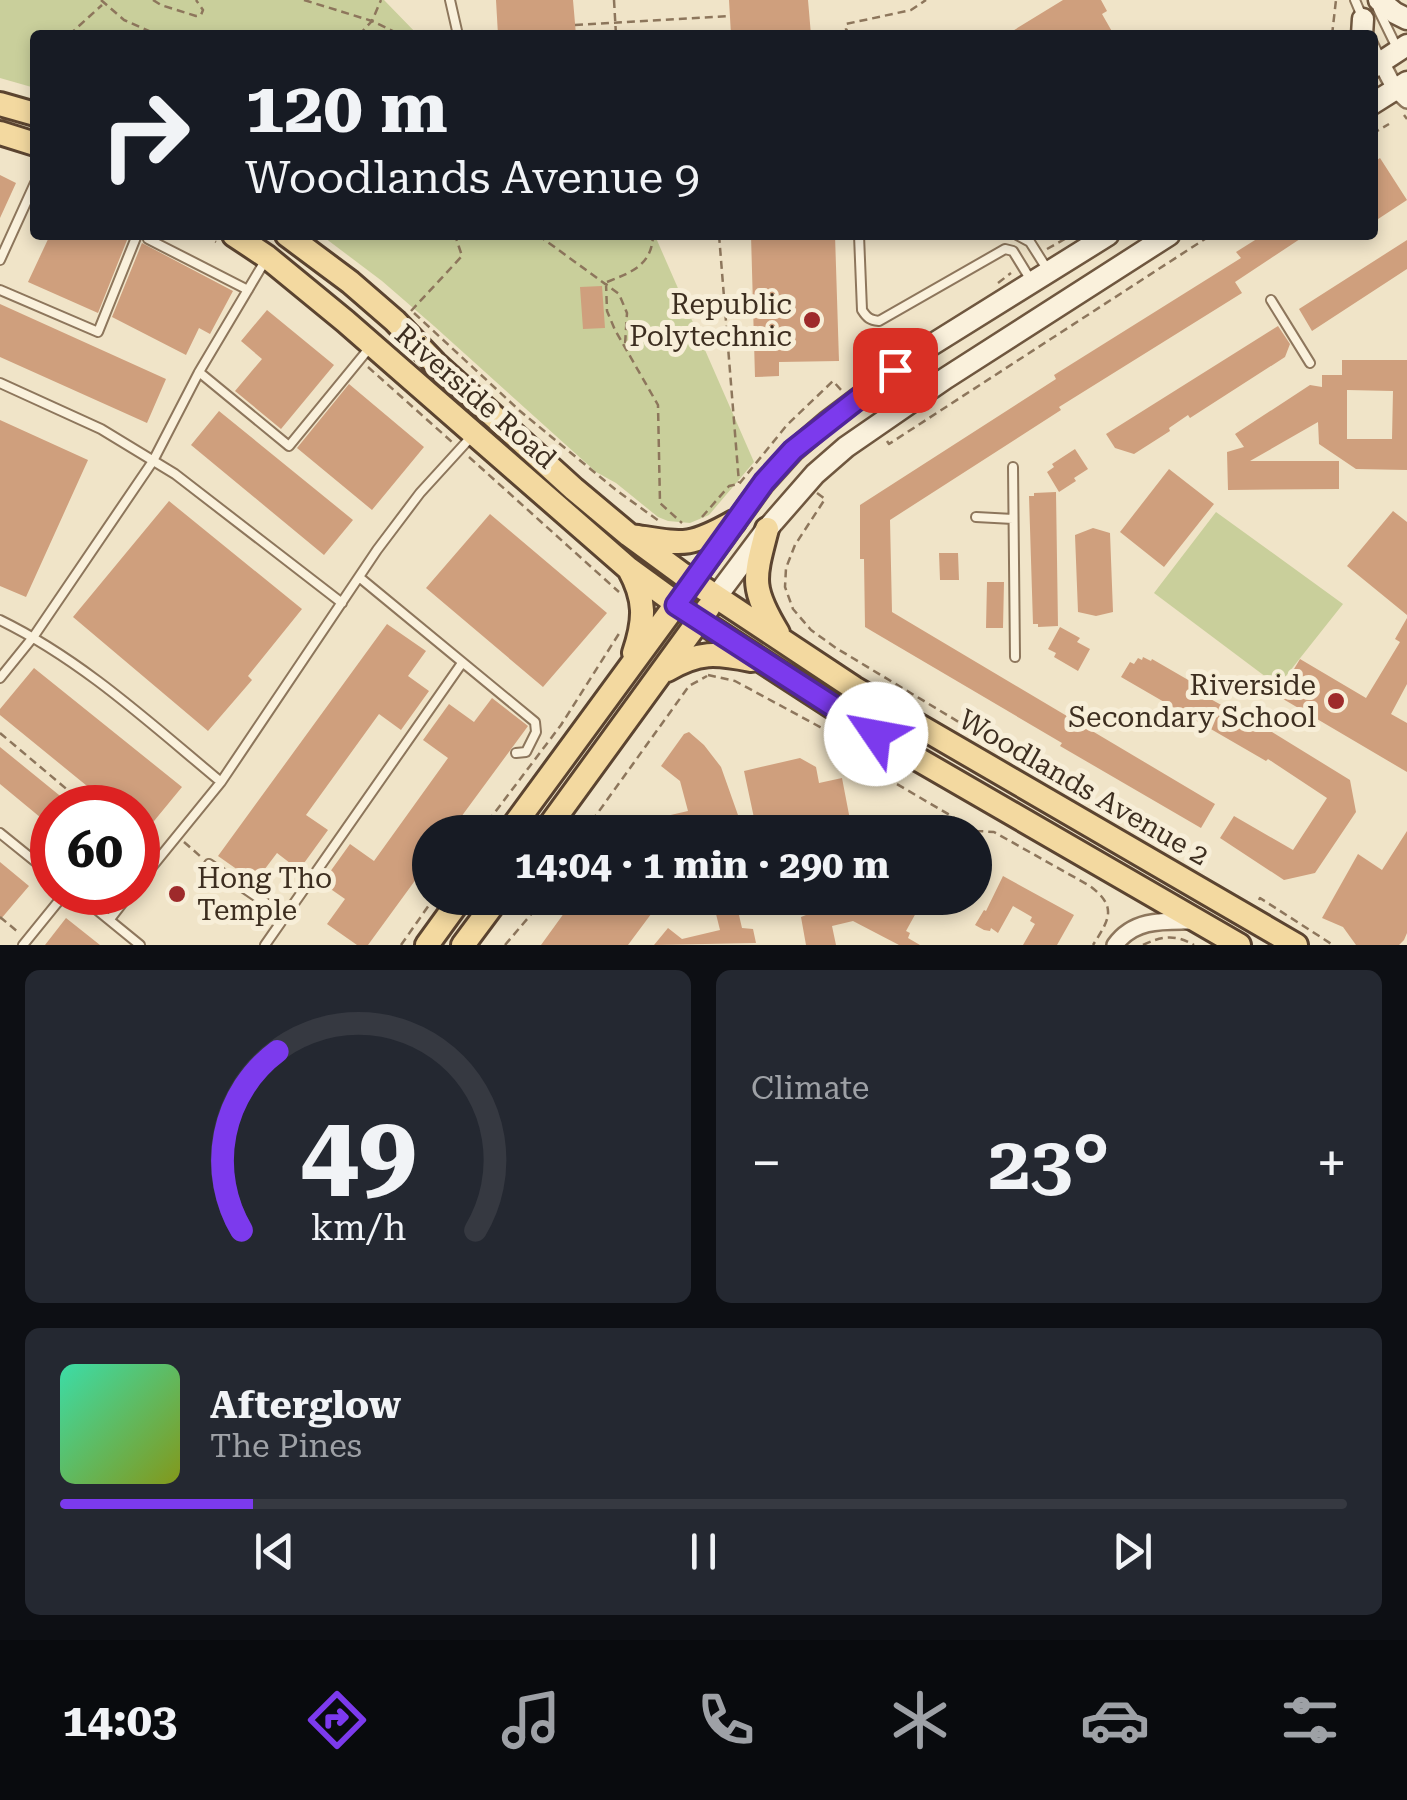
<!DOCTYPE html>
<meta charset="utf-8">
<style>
:root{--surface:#171b24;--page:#242831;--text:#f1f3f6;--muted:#9ea1a6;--line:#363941;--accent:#7c3aed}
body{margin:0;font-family:"Roboto Serif",serif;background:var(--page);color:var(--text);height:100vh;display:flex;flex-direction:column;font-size:38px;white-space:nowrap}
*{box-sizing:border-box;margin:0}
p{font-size:32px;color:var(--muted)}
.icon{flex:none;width:55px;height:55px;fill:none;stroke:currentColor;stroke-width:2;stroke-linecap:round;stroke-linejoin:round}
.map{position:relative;height:945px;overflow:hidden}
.drawer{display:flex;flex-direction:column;gap:25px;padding:25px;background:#0d0f14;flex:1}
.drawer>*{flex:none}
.guide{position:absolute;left:30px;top:30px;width:1348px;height:210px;border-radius:10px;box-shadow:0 5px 15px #0003;background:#171b24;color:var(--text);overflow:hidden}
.speed{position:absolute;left:30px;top:785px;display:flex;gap:20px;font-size:50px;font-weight:700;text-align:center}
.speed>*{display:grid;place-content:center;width:130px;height:130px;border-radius:50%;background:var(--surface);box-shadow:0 5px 15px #0003;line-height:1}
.speed .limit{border:15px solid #d22;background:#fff;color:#111}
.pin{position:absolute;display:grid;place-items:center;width:85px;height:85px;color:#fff;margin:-42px;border-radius:20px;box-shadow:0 5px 15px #0006}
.me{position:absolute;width:110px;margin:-55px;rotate:303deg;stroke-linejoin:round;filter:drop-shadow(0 0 8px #0008)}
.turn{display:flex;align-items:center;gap:35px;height:210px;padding:0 50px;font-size:45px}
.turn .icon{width:130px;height:130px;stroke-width:2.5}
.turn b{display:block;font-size:70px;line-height:85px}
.big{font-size:75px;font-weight:700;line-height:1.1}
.drawer .card{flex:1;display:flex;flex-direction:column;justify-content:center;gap:15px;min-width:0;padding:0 35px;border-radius:15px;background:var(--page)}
.drawer .dial{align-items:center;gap:0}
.dial svg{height:260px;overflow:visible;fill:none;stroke:var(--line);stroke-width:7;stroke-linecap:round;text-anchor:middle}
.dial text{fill:var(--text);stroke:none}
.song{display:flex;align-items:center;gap:30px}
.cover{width:120px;height:120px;border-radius:15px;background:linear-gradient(135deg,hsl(160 70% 55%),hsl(70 70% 35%))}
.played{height:10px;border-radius:5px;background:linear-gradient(90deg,var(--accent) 15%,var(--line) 15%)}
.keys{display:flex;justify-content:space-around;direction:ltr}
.heat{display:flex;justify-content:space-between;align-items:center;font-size:55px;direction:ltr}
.drawer .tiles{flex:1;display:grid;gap:25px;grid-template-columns:1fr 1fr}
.card:last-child{grid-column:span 2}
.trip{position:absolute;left:412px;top:815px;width:580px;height:100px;border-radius:50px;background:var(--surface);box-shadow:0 5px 15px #0003;font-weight:700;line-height:100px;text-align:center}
.tabs{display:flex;height:160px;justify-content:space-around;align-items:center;background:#090b0e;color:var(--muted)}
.tabs .icon{width:70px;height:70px}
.tabs .on{color:var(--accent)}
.tabs b{font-size:45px;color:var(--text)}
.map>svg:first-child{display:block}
.green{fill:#c9cf9b}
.building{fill:#cf9f7d;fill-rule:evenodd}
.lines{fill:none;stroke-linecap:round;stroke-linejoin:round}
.service-casing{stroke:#8d765c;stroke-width:12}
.minor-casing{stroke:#8d765c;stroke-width:20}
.secondary-casing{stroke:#6f573f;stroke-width:25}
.primary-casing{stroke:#5b4430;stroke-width:28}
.path{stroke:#8d765c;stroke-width:2.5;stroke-dasharray:8 5;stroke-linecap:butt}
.service{stroke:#faf1dc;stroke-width:8}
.minor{stroke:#faf1dc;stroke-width:15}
.secondary{stroke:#faf1dc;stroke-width:20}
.primary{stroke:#f3d9a0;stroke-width:22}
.route-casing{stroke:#51269a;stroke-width:25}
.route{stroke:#7c3aed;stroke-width:18}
.poi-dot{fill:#9e2a2b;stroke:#f7eed8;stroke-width:4}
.labels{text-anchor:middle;stroke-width:10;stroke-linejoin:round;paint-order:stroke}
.poi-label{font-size:28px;fill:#3d2e20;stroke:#f7eed8;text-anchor:end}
.street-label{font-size:28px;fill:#3d2e20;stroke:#f7eed8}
</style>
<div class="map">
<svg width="1407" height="945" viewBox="0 0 1407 945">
<rect width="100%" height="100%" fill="#f0e4c8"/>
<path class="green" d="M0,0H384L418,35H35V88L0,78Z
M321,235H653L656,238L754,462L709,515L690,523L668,521L658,517L616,483L596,472L434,326L382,281Z
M1216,512L1343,604L1278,686L1154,593Z"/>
<path class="building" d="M496,0H573L576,35H498Z
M729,0H808L811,35H731Z
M1063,0H1101L1107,11L1102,14L1114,35H1006Z
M1380,158L1407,200L1372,223V163Z
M0,175L16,183L0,218Z
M50,235H129L98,313L28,282Z
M751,235H835L839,361L779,362V376L755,377Z
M1263,235H1306L1235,282L1242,293L1059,407L1061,410L890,520L892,612L1215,804L1201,828L1060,746L1062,743L865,627L864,559H860V505L1056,379L1054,375L1241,258L1236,252Z
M1407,240V269L1312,331L1299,309Z
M142,243L233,291L210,334L199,328L186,355L112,317Z
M602,286L605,328L583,329L580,287Z
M0,304L166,379L147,423L0,357Z
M267,310L334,365L281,429L235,391L262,359L241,341Z
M1278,326L1290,344L1285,357L1190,418L1188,415L1169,428L1170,431L1134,454L1115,448L1106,434Z
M1342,360H1407V470L1356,469L1319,444L1318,422L1250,461H1339V489L1228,490L1227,452L1244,447L1235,434L1310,385L1322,387V375H1342ZM1347,390L1393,391L1392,439H1347Z
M349,384L424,447L372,510L297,448Z
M219,411L353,520L324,555L191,445Z
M0,420L88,460L26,597L0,586Z
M1075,449L1088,469L1074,478L1076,481L1059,492L1047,472L1054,467L1052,464Z
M1169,469L1214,504L1164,567L1120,532Z
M1056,492L1058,626L1038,627V624H1033L1029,496H1034V493Z
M169,501L302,609L248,676L252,680L208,731L73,617Z
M1393,511L1407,522V615L1347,566Z
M490,514L607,613L543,687L426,588Z
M1093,528L1110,533L1113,612L1096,616L1078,612L1075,535Z
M939,553H958L959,580H940Z
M987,582H1004L1003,628H986Z
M1407,618V684L1391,714L1407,723V772L1278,696L1300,659L1366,698L1400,642L1395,639Z
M387,624L426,651L408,676L429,691L401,730L379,714L306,815L328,830L299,870L277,853L255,882L218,856Z
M1060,627L1080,638L1077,642L1090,649L1078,671L1054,657L1056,653L1048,649Z
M1143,657L1151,661L1152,659L1209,692L1207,697L1232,711L1234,706L1274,729L1272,732L1350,780L1356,812L1315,873L1284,880L1220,838L1234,816L1293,850L1327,798L1268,759L1266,761L1121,677L1130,662L1134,664L1138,658L1142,660Z
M34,668L182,787L145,832L138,826V808H114L0,715V709Z
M492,698L528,726L450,832H430V860L368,945H357L327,924L345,899L322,883L350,844L374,861L448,758L423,740L449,704L474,722Z
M689,732L704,745L721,767L744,832H615L614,828L688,811L680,781L661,766L684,734Z
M0,747L75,808H52V827L0,784Z
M800,758L816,767L819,783L842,778L851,825L839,827V832H757L744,771Z
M1407,831V933L1404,940L1399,945H1356L1343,927L1322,918L1358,854L1382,870Z
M0,862L29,886L0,920Z
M1003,876L1074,915L1057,945H1023L1035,924L1030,921L1032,917L1013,906L998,933L991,928L990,931L984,930L975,925L984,910L986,911Z
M575,898H663L628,945H541Z
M712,898H735L742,928L753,929L756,943L654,945L668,928L682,939L720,930Z
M812,898H830L832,904L857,899L871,906L876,898H912L922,902L906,931L910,933L908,938L920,945H899L853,921L832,926L836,945H806L801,917L811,913L809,905L814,903Z
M66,918L100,945H45Z"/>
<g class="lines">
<g class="service-casing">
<path id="service" d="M450,0L458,35
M1355,0L1363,19
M1378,9L1398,50
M1372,41L1380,58
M859,235L862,310C867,318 870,320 879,321L1005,249L1013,251L1032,282
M1017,235L1030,242L1049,272
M148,239L248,290
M0,260L35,183
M0,290L98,332L137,235
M1271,300L1310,363
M199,372L289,446L371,346
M0,383L101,429L175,474L342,603
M1013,467L1015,657
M976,517L1013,519
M359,577L535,722L536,732L526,752L516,753
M0,620C82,660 150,723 221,782
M0,678L34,636L153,461L199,372L265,261
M0,833L52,875
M209,864L285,916
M138,884L221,782L377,550L420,493L472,436
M75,892L140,945
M110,919L131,892
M23,945L66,892
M265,945L462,663"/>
</g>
<g class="minor-casing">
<path id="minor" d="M1381,62L1395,89L1407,100
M1115,945C1134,918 1165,921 1195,921"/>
</g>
<g class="secondary-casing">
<path id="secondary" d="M1379,0L1395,13L1407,19
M1362,35L1363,19
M1372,68L1407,45
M1372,104L1407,82
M693,581L764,483L793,451L827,422L917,354L1108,235
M716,597L767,529L815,474L846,447L946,378L1169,235"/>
</g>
<g class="primary-casing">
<path id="primary" d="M0,104L35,114
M0,133L35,144
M234,235L267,257L345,321L629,569L699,620L876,735L1239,945
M287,235L350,282L395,321L435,363L574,489L629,535L682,574L854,688L1296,945
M767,529C754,579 750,587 778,633
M632,536C683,544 688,548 734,522
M629,569C646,600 645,620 634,653
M667,670C699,651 716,653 751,660
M509,832L685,592
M545,832L708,608
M427,945L461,898
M463,945L498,898"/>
</g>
<path class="path" d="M101,0L124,20L158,35
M153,0L161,5L196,16L201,15L203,10L196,0
M304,0L372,21L401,35
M614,0L616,35
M575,25L730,16
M69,35L102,5
M359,35L372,21L381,0
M850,35L846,29V24L911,10L926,0
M1332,35L1336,0
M1404,115L1407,119
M1372,134L1389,124
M204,235L216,242
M538,235L619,294L627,313L625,345
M719,235L739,483
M1047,249L1072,235
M607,282C632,272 652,265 653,235
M606,283L607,311L615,330L658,405L660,503L682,523
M998,283L1011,273
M411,311L462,256L455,235
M414,313L520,411L616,490L659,521
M368,367L452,442
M887,441L889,444L1211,235
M469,457L619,592
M817,493L825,499L795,545L786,568L785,587L793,609L811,630L836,648L977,733L988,731L1026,751L1028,759L1070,789
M702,517L729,486L739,484L787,425L833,381L841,390
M708,675L735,681L833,734L851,748L867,766L890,780L977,831L994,832L1090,886C1118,907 1109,920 1093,945
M0,733L89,808
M480,832L561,725L620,632
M584,832L689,686L707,676
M184,842L200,856
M138,847L148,856
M1259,900L1260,898L1333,945
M0,917L18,932
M401,945L434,898
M505,945L545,898
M1143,945C1162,936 1175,934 1194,945"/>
<use href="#service" class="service"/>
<use href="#minor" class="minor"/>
<use href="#secondary" class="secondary"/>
<use href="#primary" class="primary"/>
</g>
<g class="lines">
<g class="route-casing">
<path id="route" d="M876,734L676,605L764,482L793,450L895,370"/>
</g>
<use href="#route" class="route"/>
</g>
<g class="poi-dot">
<circle cx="812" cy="320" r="10"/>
<circle cx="1336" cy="701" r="10"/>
<circle cx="177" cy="894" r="10"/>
</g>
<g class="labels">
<g class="poi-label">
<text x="792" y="314">Republic<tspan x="792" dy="32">Polytechnic</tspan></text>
<text x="1316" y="695">Riverside<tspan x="1316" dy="32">Secondary School</tspan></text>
<text x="197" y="888" text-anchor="start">Hong Tho<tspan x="197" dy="32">Temple</tspan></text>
</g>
<g class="street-label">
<text transform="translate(476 396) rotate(41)" y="10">Riverside Road</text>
<text transform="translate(1084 787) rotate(30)" y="10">Woodlands Avenue 2</text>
</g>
</g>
</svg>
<div class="speed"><div class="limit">60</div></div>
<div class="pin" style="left:895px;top:370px;background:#d93025"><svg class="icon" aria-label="arrive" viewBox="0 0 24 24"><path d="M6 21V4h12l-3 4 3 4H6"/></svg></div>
<svg class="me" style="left:876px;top:734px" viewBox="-20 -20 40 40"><circle r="19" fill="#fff"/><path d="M0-13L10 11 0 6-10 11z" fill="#7c3aed"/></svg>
<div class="trip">14:04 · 1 min · 290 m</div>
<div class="guide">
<div class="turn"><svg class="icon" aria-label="right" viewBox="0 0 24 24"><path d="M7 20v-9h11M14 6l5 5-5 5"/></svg><div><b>120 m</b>Woodlands Avenue 9</div></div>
</div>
</div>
<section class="drawer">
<div class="tiles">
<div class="card dial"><svg viewBox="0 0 100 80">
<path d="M14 69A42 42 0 1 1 86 69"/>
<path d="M14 69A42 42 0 0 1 25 14" stroke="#7c3aed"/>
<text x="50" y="56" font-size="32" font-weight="700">49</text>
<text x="50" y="72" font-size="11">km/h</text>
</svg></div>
<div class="card"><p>Climate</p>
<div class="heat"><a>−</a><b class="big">23°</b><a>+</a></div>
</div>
<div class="card">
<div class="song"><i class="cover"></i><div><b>Afterglow</b><p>The Pines</p></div></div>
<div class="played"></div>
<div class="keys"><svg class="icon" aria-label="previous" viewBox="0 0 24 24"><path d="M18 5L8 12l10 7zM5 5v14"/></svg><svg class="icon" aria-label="pause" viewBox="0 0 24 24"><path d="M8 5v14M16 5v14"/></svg><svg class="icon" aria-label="next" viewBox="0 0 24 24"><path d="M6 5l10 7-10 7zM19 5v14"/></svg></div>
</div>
</div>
</section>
<nav class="tabs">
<b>14:03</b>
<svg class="icon on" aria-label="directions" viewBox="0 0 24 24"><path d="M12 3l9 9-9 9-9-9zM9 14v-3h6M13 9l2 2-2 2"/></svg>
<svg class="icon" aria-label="music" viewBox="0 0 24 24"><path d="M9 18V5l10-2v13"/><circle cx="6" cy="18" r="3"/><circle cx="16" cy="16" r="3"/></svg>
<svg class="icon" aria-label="phone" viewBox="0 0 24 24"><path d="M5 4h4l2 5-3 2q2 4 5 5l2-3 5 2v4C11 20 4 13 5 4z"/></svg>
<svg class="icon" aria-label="climate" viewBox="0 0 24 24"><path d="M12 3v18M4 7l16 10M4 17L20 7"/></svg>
<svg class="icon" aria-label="car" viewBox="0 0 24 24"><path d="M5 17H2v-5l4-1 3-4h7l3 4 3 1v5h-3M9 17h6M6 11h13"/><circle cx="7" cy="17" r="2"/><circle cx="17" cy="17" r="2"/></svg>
<svg class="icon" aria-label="filters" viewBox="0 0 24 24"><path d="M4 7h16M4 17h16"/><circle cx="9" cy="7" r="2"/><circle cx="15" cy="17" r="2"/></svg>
</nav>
